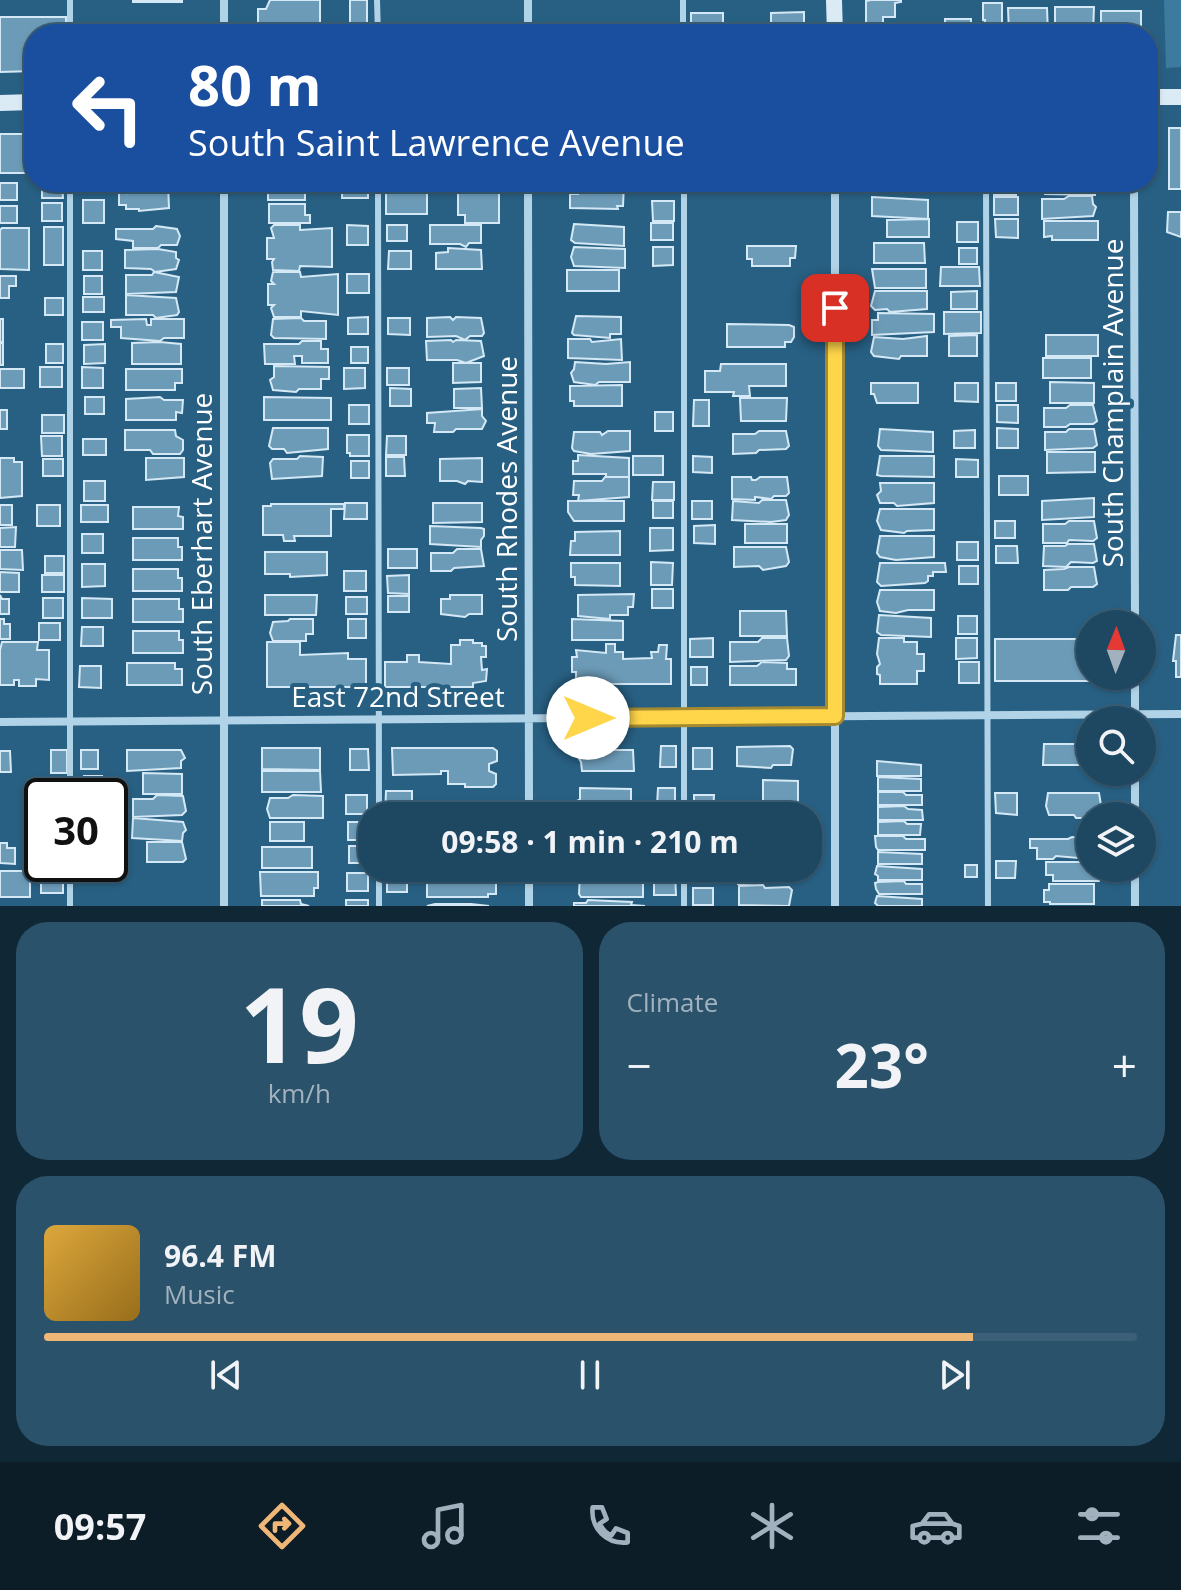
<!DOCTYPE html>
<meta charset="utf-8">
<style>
:root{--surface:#1e4862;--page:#2b526b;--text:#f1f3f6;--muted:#a1b2be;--line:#3c6077;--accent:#eeb777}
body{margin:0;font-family:"Open Sans",sans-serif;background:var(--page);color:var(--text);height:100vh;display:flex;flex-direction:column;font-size:30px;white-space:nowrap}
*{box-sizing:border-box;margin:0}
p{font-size:26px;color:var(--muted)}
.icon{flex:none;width:44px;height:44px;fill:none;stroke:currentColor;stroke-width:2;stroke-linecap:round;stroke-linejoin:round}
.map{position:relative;height:906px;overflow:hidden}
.details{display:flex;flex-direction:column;gap:16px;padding:16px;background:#102836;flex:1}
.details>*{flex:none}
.banner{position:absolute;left:24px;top:24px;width:1134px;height:168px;border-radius:32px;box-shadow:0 2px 6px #0004,0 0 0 2px var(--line);background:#1a4fa0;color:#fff;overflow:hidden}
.needle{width:52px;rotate:1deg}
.controls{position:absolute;left:1076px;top:610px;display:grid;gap:16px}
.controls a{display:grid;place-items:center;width:80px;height:80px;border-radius:50%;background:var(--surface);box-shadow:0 2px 6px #0004,0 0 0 2px var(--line);font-size:40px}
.speed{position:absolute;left:24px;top:778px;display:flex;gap:16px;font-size:40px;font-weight:700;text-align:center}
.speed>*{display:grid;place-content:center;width:104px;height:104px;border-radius:50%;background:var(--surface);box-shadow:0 2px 6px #0004,0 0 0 2px var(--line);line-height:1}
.speed .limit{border:4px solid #111;border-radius:12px;background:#fff;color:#111}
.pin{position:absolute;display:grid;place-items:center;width:68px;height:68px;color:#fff;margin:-34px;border-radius:16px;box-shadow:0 4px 12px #0006}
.me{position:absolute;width:88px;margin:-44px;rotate:90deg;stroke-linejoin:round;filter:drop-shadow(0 0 6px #0008)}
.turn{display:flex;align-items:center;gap:28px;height:168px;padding:0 32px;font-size:36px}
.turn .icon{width:104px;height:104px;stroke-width:2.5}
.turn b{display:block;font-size:56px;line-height:68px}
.big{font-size:60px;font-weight:700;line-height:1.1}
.details .card{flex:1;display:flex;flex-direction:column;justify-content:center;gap:12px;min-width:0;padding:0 28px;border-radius:32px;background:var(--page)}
.details .dial{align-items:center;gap:0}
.dial b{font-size:104px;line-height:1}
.song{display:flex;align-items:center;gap:24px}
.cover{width:96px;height:96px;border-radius:12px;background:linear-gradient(135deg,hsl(40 70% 55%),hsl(40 70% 35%))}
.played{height:8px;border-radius:4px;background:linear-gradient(90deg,var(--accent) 85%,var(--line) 85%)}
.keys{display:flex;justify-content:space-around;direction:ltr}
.heat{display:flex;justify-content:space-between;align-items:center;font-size:44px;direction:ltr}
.details .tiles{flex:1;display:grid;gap:16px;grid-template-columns:1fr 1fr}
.card:last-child{grid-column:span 2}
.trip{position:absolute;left:358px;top:802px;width:464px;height:80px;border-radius:32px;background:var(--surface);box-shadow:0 2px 6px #0004,0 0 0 2px var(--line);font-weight:700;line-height:80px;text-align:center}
.menu{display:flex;height:128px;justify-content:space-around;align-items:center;background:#0c1d27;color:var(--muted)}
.menu .icon{width:56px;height:56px}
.menu .on{color:var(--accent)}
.menu b{font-size:36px;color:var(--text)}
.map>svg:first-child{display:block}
.green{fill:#3d7a9f}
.building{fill:#6c9bb8;stroke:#d4e9f5;stroke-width:2}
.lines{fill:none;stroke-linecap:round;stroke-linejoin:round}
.lane{stroke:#b1d3e7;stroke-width:6}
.street{stroke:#b1d3e7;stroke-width:8}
.secondary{stroke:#dbebf6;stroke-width:16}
.route-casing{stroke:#a68a30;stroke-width:20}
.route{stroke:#ffd54a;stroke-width:14}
.labels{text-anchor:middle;stroke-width:8;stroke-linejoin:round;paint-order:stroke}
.street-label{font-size:28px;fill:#fff;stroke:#286083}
</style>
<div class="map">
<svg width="1181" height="906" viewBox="0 0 1181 906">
<rect width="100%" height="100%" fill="#286083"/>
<path class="green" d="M1164,0H1181V67L1166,68Z"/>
<path class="building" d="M133,0H182V2H133Z
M270,0H320V23H258V9H266Z
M350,0H367V25H350Z
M871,0H901V2L895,3V17H883V29L886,32L899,30V23H923V31H934V34H866V1Z
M983,3H1002V34H982L985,20H983Z
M1055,7H1094L1093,34H1055Z
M1008,8H1047L1048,34H1009Z
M1101,11H1141V34H1101Z
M804,12V34H771V13Z
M691,13H723V34H691Z
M0,17H66V34H34V71L0,72Z
M945,19H971V25H977V34H938V26H945Z
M257,27H294L295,31H370V34H257Z
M157,28H188V34H157Z
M1169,128H1181V189H1169Z
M0,134H34V173H0Z
M42,182H62L63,198H42Z
M268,182H314V188H305V200H268Z
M342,182H368V198H342Z
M386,182H499V223H465V215H458V183H427V214H386Z
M580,182L624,183L623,206H617L618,209L570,208V194H578L576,185Z
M691,182H733L732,187L691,186Z
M994,182H1016V195H994Z
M1045,182H1095V195L1045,194Z
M0,183H17V200H0Z
M127,183H168L169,208L139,211V209H126V205H119V192L127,193Z
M1069,196H1092L1093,204L1096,207L1093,216L1042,219V199H1064Z
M872,197L928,200V219L872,216Z
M994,197H1018V215H994Z
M83,200H104V223H83Z
M652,201H674V221H653Z
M42,203H62V221H42Z
M269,204H305V215H310V223H269Z
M0,206H17V223H0Z
M1168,212H1181V237L1167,232Z
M929,219V237H887V220Z
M995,219H1018V238L996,237Z
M1044,221H1098V240H1052V236L1044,237Z
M957,222H978V242H957Z
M651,223H673V240H651Z
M574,224L624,227V246L575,243L571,240Z
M274,225H300V230L332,228V267L300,266L299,271L273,270L272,262L274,259H267V238H274L271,228Z
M347,225L368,226V245H347Z
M387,225H407V241H387Z
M430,225H481V243H469L466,247L460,244H430Z
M156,226L177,229L180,236L177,245H161L158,248H133V241L116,239V229H153Z
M44,227H63V265H44Z
M2,228H29V270L0,269V230Z
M874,243H924L925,263H874Z
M747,246H796L795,258H790V266H752V259H747Z
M574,247L625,249V268L574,266L571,257Z
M653,247H673V265L653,266Z
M448,248L481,250L482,269H436V253L448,252Z
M959,248H977V264H959Z
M158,249L176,252V258L179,260L176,269L155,272L151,269L125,268V250Z
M83,251H102V270H83Z
M389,251H411V269H388Z
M941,267H979L980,286H940Z
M872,269H926V288H875Z
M567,270H619V291H567Z
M154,272L179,277L176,292L126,294V275H152Z
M273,272H300L301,277L338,274V315L301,311V317H274L271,308L274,305H268V284H274L271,281Z
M347,274H369V293H347Z
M0,276H16V286H9V298H0Z
M84,276H102V294H84Z
M875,291H927V309L890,312L887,309L875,310L871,306Z
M977,291V309H951V292Z
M126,295L176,298L179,312L177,315L156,318L153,315H126Z
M83,297H104V312H83Z
M45,298H63V315H45Z
M944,312H981V333L944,334Z
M878,313L934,314V332L872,335V320H878Z
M576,316L621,317V334H610V338L574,335L572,333Z
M368,317V334H348V318Z
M450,317L453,320L456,317L481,318L484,333L482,336H470L465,340L456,336L427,337V318Z
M301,318L304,321H326V339L274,338L271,335L273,319Z
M388,318H410V335L388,334Z
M0,319H3V342H0Z
M146,319L147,325H151V319H184V338H164L160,341L121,338V327H111V320Z
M82,322H103V340H82Z
M727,324L789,325L794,327V337L791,342H785V347H727Z
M977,335V356H949V336Z
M1046,335H1098V356H1046Z
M927,336V356H901L899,359L874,356L871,352L874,337L903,339Z
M568,339H590L592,342L621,339L622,360L568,358Z
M451,340L453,342L456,340L481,341L484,356L466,363L457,360H427L426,341Z
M302,341H321V349H328V363H302V356H294L295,364H265L264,344H299Z
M160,342L181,344V364H132V343Z
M0,343H3V365H0Z
M46,344H63V363H46Z
M105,344V363L84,364V345Z
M351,347H368V363H351Z
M1043,358H1091V378H1043Z
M575,362L606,364L630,362V382H599L595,385L574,382L571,373L574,369Z
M453,363H481V382L453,383Z
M721,364H786V386H749L750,396H733L734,392H705V371H720Z
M274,366L329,367V379H321V389H299L296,392L273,390L270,380L274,377Z
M40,367H62V387H40Z
M82,367L103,368V388H82Z
M344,368H365V388L344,389Z
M387,368H409V385H387Z
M0,369H24V388H0Z
M126,369H182V383H175V390H126Z
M1050,382L1094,383V403H1050Z
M871,383H918V403H877L874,394H871Z
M955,383H978V402L955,401Z
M996,383H1016V401H996Z
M622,385V406H574V401H570V386Z
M390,388L411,389V406H390Z
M481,388L482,408H454V389Z
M85,397H104V414H85Z
M160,397L164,400H183L182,413L176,412V420H126V399Z
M264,397L331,398V420H264Z
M740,398H787L786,421H741Z
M694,400H709V426H693Z
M349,405H369V424H349Z
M997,405H1018V423L997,422Z
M1070,405H1093L1097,421L1093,424H1070L1066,427H1044V408H1066Z
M482,409V416L486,421L482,429H456L453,432H434L435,423H427V413Z
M0,410H7V429H0Z
M655,412H673V431H655Z
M42,415H64V433H42Z
M273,428H328V449L287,453L284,449H272L269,446Z
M997,428L1018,429V448H997Z
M880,429L933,432V452L881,450L878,446Z
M1069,429H1094L1097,445L1093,448L1045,450V432H1066Z
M125,430H175L176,436L183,440V450L180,454H153L150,450H125Z
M975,430V448H954V431Z
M608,431H630V451L591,454L574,451L572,448L574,432H600L602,435Z
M759,431H786L789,446L786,449L759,450L756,453L733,454V434H755Z
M347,435H369V456H350V453H347Z
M41,436H62V456H42Z
M387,436H406V455H386Z
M83,439H106V455H83Z
M1047,452H1095V472L1047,473Z
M578,455L629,458V477H606V474H573V461H578Z
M300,456L323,457L322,476L272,479L270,463L273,459H297Z
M633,456H663V475H633Z
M693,456L712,457V473L693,472Z
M880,456H934V477L881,476L877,475Z
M386,457H404L405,476H386Z
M0,458H14V462H22V496L0,498Z
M146,458H184V477L146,480Z
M482,458V482L468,481L465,484L457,481H440V459Z
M43,459H63V476H43Z
M956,459L978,460V477H956Z
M351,461H369V478H351Z
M999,476H1028V495H999Z
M605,477H629V497L578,501L579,495H573L574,481H602Z
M732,477H751L752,480H756L760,477H787L789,493L786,496H774L771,499L755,497V500L732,499Z
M84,481H105V501H84Z
M653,482H674V500H652Z
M880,483H934V503L897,506L894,503H880L877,495L881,491Z
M1094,498V517L1042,520V501Z
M762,500H786L789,515L786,520L771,522L732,520L733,501L759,503Z
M568,501H624V521H574L568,512Z
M653,501H673V518H653Z
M692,501H712V519H692Z
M345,503H367V519H344Z
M433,503H482V522L433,523Z
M271,504H344V509H331V536H294L295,541H284L283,535H263V506H271Z
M0,505H12V525H0Z
M37,505H60V526H37Z
M81,505H108V522H81Z
M133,507H179L178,516L183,517V529H133Z
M880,509H934V530L907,531L904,533L881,530L877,521Z
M995,521H1015V538H995Z
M1069,521H1094L1097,538L1093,541L1069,540L1067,543H1043V524H1065Z
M745,524H787V543H745Z
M715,525V544L694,543V526Z
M430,526L481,528L484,529V536L481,540V547L430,544Z
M16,527L15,547H0V528Z
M650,528H673V550L650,551Z
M620,531V555H570L571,541H575V532Z
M82,534H103V553H82Z
M880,536H934V557L896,560L880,557L877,553Z
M133,538H178V547H182V560H133Z
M957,542H978V560H957Z
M1068,544H1094L1097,561L1093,563L1071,562L1066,567L1043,566L1044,546H1065Z
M996,546H1017L1018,563H996Z
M734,547H786L789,562L786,566L763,570L759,566L734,567Z
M388,549H417V568H388Z
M457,549H481L484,566L454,568L451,571H431V553H453Z
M0,550H22L23,570L0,569Z
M265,552H327V575L290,577V574H265Z
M45,556H64V573H45Z
M651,562L673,563L672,585H651Z
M571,563H620V586L575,585V577H571Z
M880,563H945L946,572H933V576H928V581L925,583L881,586L877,582Z
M82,564H105V586L82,587Z
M959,566H978V584H959Z
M1069,567H1094L1097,584L1093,587H1071L1068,590H1044V570L1064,569Z
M133,569H178V578H182V591H133Z
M344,571H366V591H344Z
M0,572L19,573V592H0Z
M42,575H64V592H42Z
M409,575V594L388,593L387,576Z
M652,589H673V608H652Z
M880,590H934V610H908L896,613L880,611L877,602Z
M634,594L633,607H628V615H610V619L578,616V595Z
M0,595L2,599H9V614H0Z
M265,595H317L316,615H265Z
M450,595H482V614H469L465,617L441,614V599H450Z
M388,596H409V612H388Z
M346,597H367V614H346Z
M43,598H63V618H43Z
M82,598L112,599V618H82Z
M133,599H179V609H183V622H133Z
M740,611H786L787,636H740Z
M879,615L931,618V637L881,635L877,632Z
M958,616H977V634H958Z
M0,619H4V624H10V639H0Z
M290,619H313V634H306V641H273L270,633L273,622L288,621Z
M348,619H366V638H348Z
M572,619L623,621V640H572Z
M39,623H60V640H39Z
M82,627H103V646H81Z
M133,631H179V640H183V653H133Z
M1176,635H1181V677H1176V661H1173Z
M713,638V657H690V639Z
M762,638H787L789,656L786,660L730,662V642H758Z
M879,638H904V642H917V654H924V671H917V684H880V675L877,674V667L880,664L877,654Z
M956,638H977V658L956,659Z
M995,639H1090V676H1100V681H995Z
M460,640H473V643H482V646H486V657H481L482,670L487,669L486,681L473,683V687H385V662H407V655H419V662L451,664V645H460Z
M2,642H38L37,650H49V680L36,679V686H19V680H14V685H0V650Z
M267,642H300V655L348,653V659H366V687H267Z
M606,644H615V652H623V659L652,658L651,652H658L659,645H667L666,659H671V684H576V672H572V657H577L576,650L606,653Z
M762,662L787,663V669H796V685H730V666H757Z
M959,662H979V683H959Z
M127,663H175V669H182V685H127Z
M80,666H101V688L79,687Z
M691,667H707V685H691Z
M1044,744H1090V765H1043Z
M597,746L607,750H633L634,771H582L581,762L577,755L581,750H593Z
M661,746H676V767H660Z
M790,746L793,749L791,765H773L771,768L737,766V747Z
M262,748H320V770L262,769Z
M392,748H493L497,751V761L489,764V771L496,774V784L493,787H465V784H448V771H441V774L393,775Z
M693,748H712V769H693Z
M350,749H368L369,770H350Z
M51,750H67V773H51Z
M81,750H98V769H81Z
M127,750H181L185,758L181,761V768L127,771Z
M0,751H10L11,772H0Z
M877,761L921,765V776H877Z
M262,771H320L321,792H262Z
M143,773L182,774V794H143Z
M84,776H102V795H84Z
M878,777L921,779V791H878Z
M763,780L798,781V802H763Z
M580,788L631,789V812L578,811L577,801L580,799Z
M658,788H675V806H657Z
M386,791H412V808H398V815H385Z
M878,792H903L906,795H922V805H878Z
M995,793H1017V815L996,813Z
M1048,793H1099L1102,811L1099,814H1086L1083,818H1076L1074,815H1049L1046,806Z
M157,795L183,796L186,811L182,815L133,817V799H153Z
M293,795L323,796V818H270L267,809L270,798H288Z
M346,795H367V814H346Z
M694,795H714L713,815H694Z
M904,806L908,809L922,810L923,820H878V807Z
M133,818L183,822L186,830L183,833L182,841L132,838Z
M904,821L907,824H921L920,835H878V822Z
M270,822H304V841H270Z
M348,822H365V840H348Z
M875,836H903L906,839H925V850H878L876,847Z
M1072,837L1090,839V859L1056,856L1053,859H1037V848H1030V839H1068Z
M147,842H182L186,859L183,862H147Z
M0,843H7V848H15V864L0,863Z
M349,846H368L367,863H349Z
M262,847H312V868H262Z
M878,852L922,854V864H878Z
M996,861H1016L1015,878H996Z
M1046,862H1090V868H1099V881H1053V875H1046Z
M965,865H977V877H965Z
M877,866L922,869V880H878V876L875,874Z
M386,868H407V872H386Z
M437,868H489V869H437Z
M694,868H716V882H694Z
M739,868H789L792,878L790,881L738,884Z
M0,871H30V897H0Z
M41,872H63V893H41Z
M260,872H318V888H314V896H261Z
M654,872H675L676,895H654Z
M347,873H368V891H347Z
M465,873L489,875V883H496V894H488V897H427V876Z
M580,873L643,874V897H581L579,894Z
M387,874H407V892H387Z
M904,881L906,884H922V894H879L876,889L875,883L878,882Z
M1049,884H1094V904H1050V902H1044V890H1049Z
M763,885L765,888L789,887L792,890L789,906L739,905V886Z
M693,888H713V905H693Z
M877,896L922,899V906H878L875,903Z
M262,900H300L301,904L309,906H262Z
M346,900H368V906H346Z
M588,900L632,902L631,905L645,906H574V903H586Z
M435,904H471L489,906H427Z"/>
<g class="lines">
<path class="lane" d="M377,0L378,34
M683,0V34
M70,34V0
M70,182V796
M378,182L379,816
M684,182V816
M986,182L988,906
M70,864V906
M379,868V906
M684,868V906"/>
<path class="street" d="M528,0V34
M224,34V0
M528,182L529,816
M1134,182L1135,624
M1135,676V720
M0,722L1181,714
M1135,772V816
M529,868V906
M1135,868V906
M224,906V182
M835,906V182"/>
<path class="secondary" d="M834,0L835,34
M1148,97H1181
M0,103L34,102"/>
</g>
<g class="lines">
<g class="route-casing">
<path id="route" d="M588,718L835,716V308"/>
</g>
<use href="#route" class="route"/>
</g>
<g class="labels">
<g class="street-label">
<text transform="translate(1113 403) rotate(-90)" y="10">South Champlain Avenue</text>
<text transform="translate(507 499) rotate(-90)" y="10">South Rhodes Avenue</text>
<text transform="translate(202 544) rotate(-90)" y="10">South Eberhart Avenue</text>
<text x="398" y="707">East 72nd Street</text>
</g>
</g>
</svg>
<div class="controls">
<a><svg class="needle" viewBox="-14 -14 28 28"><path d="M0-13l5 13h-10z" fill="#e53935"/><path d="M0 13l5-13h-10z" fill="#a1b2be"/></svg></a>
<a><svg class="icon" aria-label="search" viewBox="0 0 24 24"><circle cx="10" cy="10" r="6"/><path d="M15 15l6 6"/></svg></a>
<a><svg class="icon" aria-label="layers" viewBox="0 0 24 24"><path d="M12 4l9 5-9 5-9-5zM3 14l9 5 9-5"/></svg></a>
</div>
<div class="speed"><div class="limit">30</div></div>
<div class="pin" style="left:835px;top:308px;background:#d93025"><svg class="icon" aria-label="arrive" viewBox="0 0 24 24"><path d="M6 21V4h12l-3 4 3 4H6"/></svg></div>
<svg class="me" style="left:588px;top:718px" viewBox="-20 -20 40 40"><circle r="19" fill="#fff"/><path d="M0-13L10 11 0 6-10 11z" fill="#ffd54a"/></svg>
<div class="trip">09:58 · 1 min · 210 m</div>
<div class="banner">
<div class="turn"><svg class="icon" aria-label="left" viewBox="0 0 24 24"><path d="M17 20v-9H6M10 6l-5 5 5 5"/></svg><div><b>80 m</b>South Saint Lawrence Avenue</div></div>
</div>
</div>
<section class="details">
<div class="tiles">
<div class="card dial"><b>19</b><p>km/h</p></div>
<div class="card"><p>Climate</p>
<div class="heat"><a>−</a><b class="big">23°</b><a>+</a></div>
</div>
<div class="card">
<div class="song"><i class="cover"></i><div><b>96.4 FM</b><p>Music</p></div></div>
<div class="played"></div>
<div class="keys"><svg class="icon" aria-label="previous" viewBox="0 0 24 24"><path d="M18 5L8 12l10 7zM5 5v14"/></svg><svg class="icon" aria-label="pause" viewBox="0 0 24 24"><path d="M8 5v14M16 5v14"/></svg><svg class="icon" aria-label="next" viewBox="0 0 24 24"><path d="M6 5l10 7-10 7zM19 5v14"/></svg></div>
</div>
</div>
</section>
<nav class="menu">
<b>09:57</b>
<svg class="icon on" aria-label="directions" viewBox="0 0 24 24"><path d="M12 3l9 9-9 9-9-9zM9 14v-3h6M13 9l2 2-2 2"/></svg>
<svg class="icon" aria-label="music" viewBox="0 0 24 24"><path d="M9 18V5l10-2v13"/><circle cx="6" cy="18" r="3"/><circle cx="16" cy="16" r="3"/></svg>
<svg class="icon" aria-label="phone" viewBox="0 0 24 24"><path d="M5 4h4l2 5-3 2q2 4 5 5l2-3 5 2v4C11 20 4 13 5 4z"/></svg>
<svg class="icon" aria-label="climate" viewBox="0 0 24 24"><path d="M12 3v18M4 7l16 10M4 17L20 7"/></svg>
<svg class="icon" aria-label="car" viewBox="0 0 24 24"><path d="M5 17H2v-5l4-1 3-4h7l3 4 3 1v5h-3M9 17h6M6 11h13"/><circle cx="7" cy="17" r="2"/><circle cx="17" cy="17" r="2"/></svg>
<svg class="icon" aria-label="filters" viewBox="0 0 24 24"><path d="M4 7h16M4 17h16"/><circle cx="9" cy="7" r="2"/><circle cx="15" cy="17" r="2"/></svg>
</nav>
